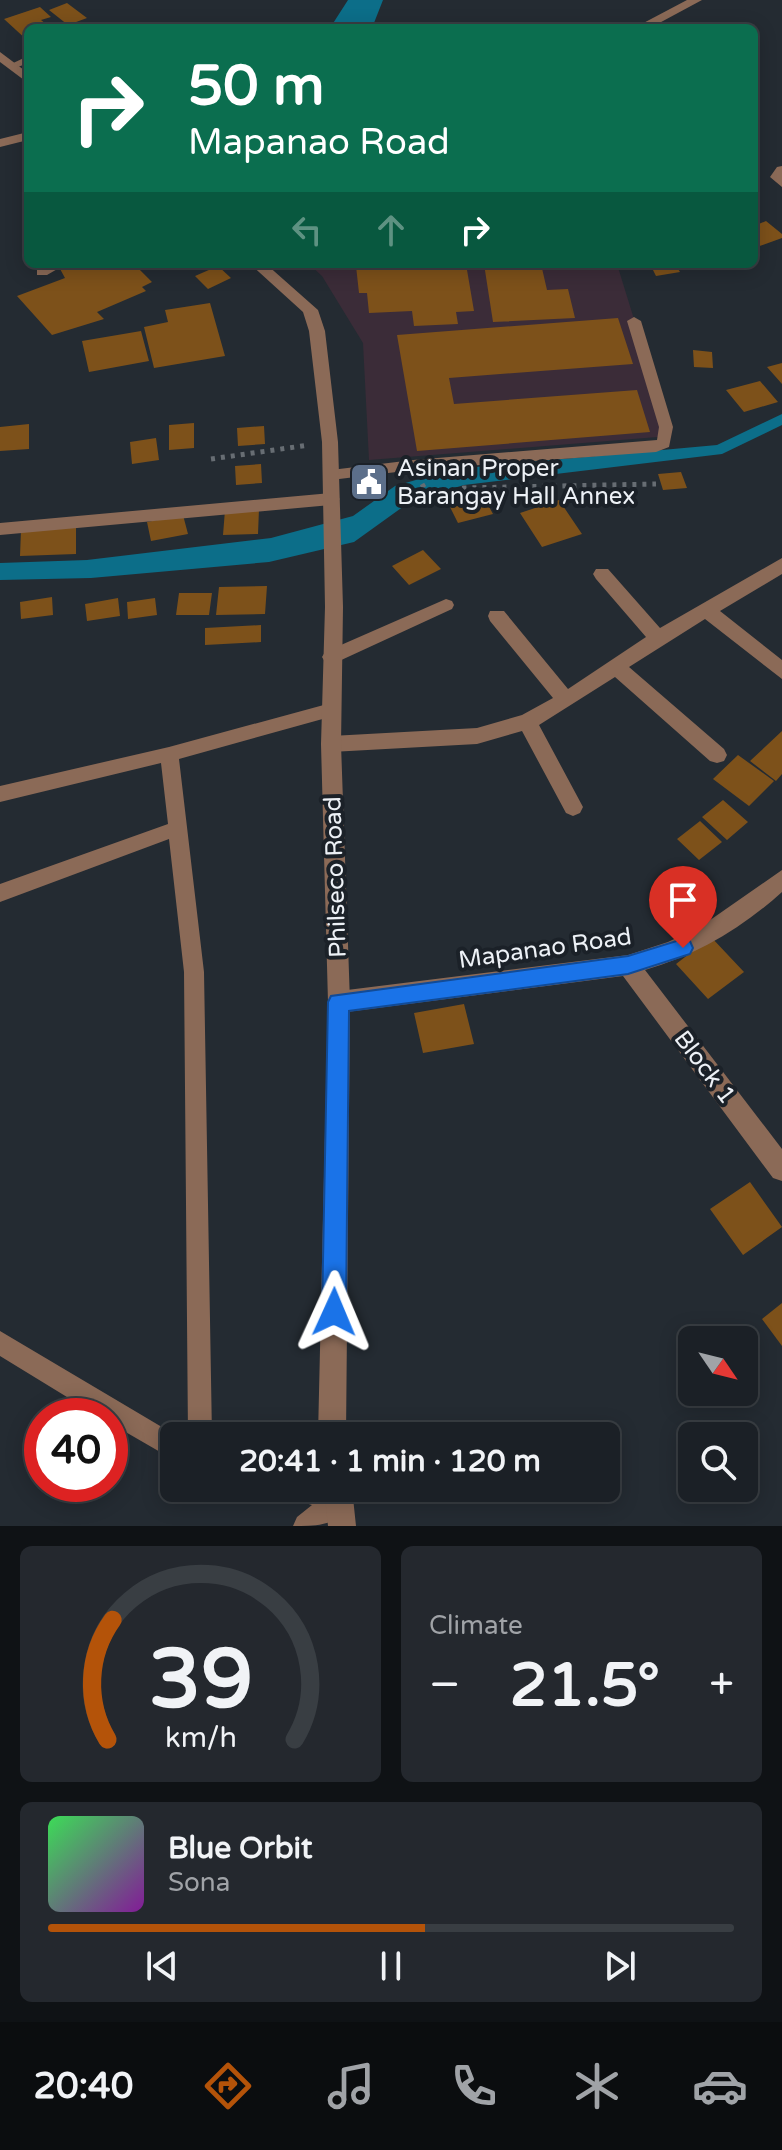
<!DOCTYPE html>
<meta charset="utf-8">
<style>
:root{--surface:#1b2026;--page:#24282e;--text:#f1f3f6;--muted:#a0a3a7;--line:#393e43;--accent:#b45309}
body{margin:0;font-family:"Varela Round",sans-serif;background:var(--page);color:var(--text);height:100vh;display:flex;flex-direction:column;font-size:30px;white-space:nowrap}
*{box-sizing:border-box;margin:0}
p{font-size:26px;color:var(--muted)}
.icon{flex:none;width:44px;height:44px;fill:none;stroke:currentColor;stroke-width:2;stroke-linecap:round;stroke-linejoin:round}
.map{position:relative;height:1526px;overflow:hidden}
.sheet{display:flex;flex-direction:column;gap:20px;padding:20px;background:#0f1215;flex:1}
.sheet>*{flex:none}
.banner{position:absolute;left:24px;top:24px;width:734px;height:244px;border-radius:12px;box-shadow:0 4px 20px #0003,0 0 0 2px var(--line);background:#0b6e4f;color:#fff;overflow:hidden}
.needle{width:52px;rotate:125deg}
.tools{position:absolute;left:678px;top:1326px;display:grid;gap:16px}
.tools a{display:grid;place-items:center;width:80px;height:80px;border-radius:12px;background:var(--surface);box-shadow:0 4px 20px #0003,0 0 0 2px var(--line);font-size:40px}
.speed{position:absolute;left:24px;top:1398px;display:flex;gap:16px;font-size:40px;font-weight:700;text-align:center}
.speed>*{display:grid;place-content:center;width:104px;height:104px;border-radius:50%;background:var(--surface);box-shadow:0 4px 20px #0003,0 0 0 2px var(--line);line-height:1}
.speed .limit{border:12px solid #d22;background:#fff;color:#111}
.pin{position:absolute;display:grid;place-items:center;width:68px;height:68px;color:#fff;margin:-82px -34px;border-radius:50% 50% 50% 0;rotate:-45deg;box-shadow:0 0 8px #0007}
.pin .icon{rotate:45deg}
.me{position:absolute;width:88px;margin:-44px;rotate:1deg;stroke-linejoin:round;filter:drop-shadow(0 0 6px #0008)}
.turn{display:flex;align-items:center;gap:28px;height:168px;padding:0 32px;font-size:36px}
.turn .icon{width:104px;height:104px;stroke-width:2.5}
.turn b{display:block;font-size:56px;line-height:68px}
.lanes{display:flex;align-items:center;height:76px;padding:0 32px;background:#0003;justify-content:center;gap:40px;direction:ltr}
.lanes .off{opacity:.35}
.big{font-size:60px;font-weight:700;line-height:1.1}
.sheet .widget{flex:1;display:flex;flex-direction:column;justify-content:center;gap:12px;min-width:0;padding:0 28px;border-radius:12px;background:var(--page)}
.sheet .dial{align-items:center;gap:0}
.dial svg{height:208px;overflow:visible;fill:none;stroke:var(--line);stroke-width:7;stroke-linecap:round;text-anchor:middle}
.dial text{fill:var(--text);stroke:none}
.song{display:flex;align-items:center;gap:24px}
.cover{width:96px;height:96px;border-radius:12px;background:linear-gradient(135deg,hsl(130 70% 55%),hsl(290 70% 35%))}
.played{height:8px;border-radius:4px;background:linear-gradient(90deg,var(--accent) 55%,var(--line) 55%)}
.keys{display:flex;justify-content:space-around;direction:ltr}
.heat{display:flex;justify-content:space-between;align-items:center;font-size:44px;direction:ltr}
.sheet .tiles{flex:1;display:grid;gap:20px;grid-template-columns:1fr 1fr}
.widget:last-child{grid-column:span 2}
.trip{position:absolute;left:160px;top:1422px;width:460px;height:80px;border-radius:12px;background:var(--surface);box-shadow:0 4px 20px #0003,0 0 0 2px var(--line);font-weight:700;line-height:80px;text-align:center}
.menu{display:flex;height:128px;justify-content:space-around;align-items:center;background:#0b0d0f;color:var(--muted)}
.menu .icon{width:56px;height:56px}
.menu .active{color:var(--accent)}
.menu b{font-size:36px;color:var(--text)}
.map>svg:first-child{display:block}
.industrial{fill:#3b2c38}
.water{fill:#0c6e89}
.building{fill:#7d511a}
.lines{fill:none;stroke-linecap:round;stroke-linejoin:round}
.path{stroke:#676d73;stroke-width:5;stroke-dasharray:4 6;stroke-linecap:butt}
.service{fill:#8b6a57;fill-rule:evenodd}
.minor{fill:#8b6a57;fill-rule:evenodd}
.tertiary{fill:#8b6a57;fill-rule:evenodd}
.route{fill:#1a73e8;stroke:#114b97;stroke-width:2}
.labels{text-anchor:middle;stroke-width:8;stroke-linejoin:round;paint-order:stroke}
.poi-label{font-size:24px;fill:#edf1f6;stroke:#1b2128;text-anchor:start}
.street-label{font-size:24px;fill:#edf1f6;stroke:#1b2128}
</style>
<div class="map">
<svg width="782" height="1526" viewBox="0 0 782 1526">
<rect width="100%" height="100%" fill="#242b32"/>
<path class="industrial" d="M309,264H617L670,436L369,460L363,343L322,276Z"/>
<path class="water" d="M348,0H383L372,28H330Z
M782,414V425L722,454L464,485L411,501L354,542L269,562L91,578L0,580V563L87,560L271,538L353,516L395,486L454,469L717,445Z"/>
<path class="building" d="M67,3L87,18L68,25L49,10Z
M40,7L51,17L41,20L51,28H28V41L4,19Z
M766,221L782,234V238L754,248V226Z
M67,264H141L144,268L139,269L152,282L142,287L146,291L97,312L104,319L52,335L17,296L65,278L59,267Z
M364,264H466L474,311L456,312L458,324L414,326L412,311L369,313L367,293H359L356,266Z
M484,264H541L547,290L568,289L575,318L493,322Z
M650,264H675L680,272L656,276Z
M218,266L231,278L208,289L195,276Z
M210,303L225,356L154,368L144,327L168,322L165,310Z
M618,318L633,364L449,378L454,404L637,390L650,432L417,451L397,335Z
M141,331L149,361L89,372L82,341Z
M693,350L712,352L713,368L694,367Z
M782,363V384L767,367Z
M760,381L778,402L744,412L726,390Z
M194,423V448L169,450V425Z
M29,424V449L0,451V427Z
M264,426L265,444L238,446L237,428Z
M156,438L159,460L132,464L130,442Z
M261,464L262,483L236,485L235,466Z
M681,472L687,488L663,490L658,474Z
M385,476L386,491L362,493L361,478Z
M481,492L493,514L458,523L447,501Z
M559,500L582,534L542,547L520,513Z
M259,509L258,534L223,535L225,510Z
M183,515L188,534L151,541L147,522Z
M76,527V554L20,556L21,530Z
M423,550L441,569L409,585L392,566Z
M267,586L265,614L216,615L219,587Z
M179,593H212L209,615H176Z
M52,597L53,615L21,619L20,602Z
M118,598L120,616L87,621L85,604Z
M155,598L157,615L128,619L127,602Z
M261,625V642L205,645V628Z
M782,731V774L776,781L750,761Z
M738,755L774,781L749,806L713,779Z
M723,800L748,822L727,840L702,817Z
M700,821L722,842L699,860L677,839Z
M711,937L744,972L708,999L676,964Z
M464,1004L474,1044L423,1053L414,1013Z
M750,1182L782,1227L743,1255L710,1209Z
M782,1303V1346L762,1319Z"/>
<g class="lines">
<path class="path" d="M211,459L309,445
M422,484L430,498L464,488L656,484"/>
<path class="service" d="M28,56V63L13,69L7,66Z
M634,317L641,321L673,427L669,447L656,452L413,470L331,480L323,475L331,470L413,460L657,440L659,427L627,321Z
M446,599L452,601L454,605L452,609L337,662H325L322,657L325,652Z
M331,703L337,705L340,710L337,715L179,759L204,972L212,1436H188L184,972L169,839L0,902V884L168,824L161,763L0,802V786L169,747Z
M0,1331L177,1436H174V1460L110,1423V1416H98L0,1356Z
M282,1488H340L348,1491L351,1500C341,1526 318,1526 293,1526L297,1517L312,1505L285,1497Z"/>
<path class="minor" d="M687,0H702L650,28H634Z
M28,132V140L0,147V139Z
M782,166V187L770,177L777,167Z
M47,264H66L47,275H37V269Z
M331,493L340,499L331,505L0,535V523Z
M782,558V574L720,611L782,660V679L705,619L629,667L724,749L727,755L724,761L717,763L710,761L615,677L539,725L583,807L580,813L573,816L566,813L522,731L477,744L331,752L324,750L321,744L324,738L331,736L477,728L522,715L553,698L490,621L488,616L490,611H504L568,689L646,637L596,579L593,574L596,569H608L660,628Z
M782,870V892C742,928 697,955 645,970L782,1149V1181L773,1178L623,976L339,1013L331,1010L328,1002L331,994L339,991L628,955L668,942L703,925Z"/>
<path class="tertiary" d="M0,52L28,73V83L0,62Z
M250,264H266L318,310L325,331L338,442L343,607L341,744L350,1002L346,1436H318L328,1002L321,744L325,607L322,442L309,331L303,312Z
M324,1488H352L356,1526H328Z"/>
</g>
<path class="route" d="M683,939L690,941L693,948L690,954L628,974L349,1011L346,1312L342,1320L334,1324L326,1320L322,1312L328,1002L331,996L628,956Z"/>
<defs>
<g id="civic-square" transform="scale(2)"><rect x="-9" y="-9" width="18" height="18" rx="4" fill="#5c6f8a" stroke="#1b2128"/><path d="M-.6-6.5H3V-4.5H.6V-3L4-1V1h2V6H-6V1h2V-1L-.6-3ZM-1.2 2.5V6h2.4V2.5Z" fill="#fff"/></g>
</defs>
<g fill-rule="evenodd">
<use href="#civic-square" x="369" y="482"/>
</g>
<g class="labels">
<g class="poi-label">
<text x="397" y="476">Asinan Proper<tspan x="397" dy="28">Barangay Hall Annex</tspan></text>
</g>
<g class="street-label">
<text transform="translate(335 877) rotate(-92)" y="8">Philseco Road</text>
<text transform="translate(545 948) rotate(-8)" y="8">Mapanao Road</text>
<text transform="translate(705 1067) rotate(53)" y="8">Block 1</text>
</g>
</g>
</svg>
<div class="tools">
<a><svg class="needle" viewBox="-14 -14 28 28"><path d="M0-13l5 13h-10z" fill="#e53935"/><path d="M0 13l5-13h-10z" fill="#a0a3a7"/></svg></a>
<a><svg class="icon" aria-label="search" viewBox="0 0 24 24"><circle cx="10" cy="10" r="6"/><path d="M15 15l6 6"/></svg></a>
</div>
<div class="speed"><div class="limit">40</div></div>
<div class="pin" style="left:683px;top:948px;background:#d93025"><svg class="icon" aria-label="arrive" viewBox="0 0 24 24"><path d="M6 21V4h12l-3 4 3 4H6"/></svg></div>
<svg class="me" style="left:334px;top:1312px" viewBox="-20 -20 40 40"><path d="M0-17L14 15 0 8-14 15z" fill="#1a73e8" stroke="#fff" stroke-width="4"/></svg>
<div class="trip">20:41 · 1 min · 120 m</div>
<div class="banner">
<div class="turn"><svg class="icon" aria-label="right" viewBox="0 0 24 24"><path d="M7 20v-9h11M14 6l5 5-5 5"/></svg><div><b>50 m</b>Mapanao Road</div></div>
<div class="lanes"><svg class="icon off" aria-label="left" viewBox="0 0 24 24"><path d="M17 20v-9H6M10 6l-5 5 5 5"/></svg><svg class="icon off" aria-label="ahead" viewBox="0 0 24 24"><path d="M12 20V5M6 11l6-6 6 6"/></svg><svg class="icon" aria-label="right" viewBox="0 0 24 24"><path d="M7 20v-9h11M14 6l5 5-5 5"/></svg></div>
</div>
</div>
<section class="sheet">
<div class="tiles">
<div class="widget dial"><svg viewBox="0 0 100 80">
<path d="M14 69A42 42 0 1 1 86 69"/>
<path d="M14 69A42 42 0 0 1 16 23" stroke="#b45309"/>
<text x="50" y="56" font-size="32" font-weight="700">39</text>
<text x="50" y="72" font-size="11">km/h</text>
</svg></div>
<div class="widget"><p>Climate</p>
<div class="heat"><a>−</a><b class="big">21.5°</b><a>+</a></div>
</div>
<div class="widget">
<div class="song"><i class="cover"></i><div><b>Blue Orbit</b><p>Sona</p></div></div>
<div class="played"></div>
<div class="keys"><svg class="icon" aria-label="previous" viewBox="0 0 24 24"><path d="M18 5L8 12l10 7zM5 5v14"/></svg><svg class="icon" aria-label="pause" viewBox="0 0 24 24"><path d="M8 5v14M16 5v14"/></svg><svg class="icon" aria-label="next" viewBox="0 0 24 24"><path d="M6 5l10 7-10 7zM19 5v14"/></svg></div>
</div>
</div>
</section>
<nav class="menu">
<b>20:40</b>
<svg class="icon active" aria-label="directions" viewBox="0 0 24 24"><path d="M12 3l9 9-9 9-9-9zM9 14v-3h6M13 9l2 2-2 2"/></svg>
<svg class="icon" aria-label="music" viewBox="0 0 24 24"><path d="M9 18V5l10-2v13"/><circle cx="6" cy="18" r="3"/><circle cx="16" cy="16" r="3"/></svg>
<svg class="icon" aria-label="phone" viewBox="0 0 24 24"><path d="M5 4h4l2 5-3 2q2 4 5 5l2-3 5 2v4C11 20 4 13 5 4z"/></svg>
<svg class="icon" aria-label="climate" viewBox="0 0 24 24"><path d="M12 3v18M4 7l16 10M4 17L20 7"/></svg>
<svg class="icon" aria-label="car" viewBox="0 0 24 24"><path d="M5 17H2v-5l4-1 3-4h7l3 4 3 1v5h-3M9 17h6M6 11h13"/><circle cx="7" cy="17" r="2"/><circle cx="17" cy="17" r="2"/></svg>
</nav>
